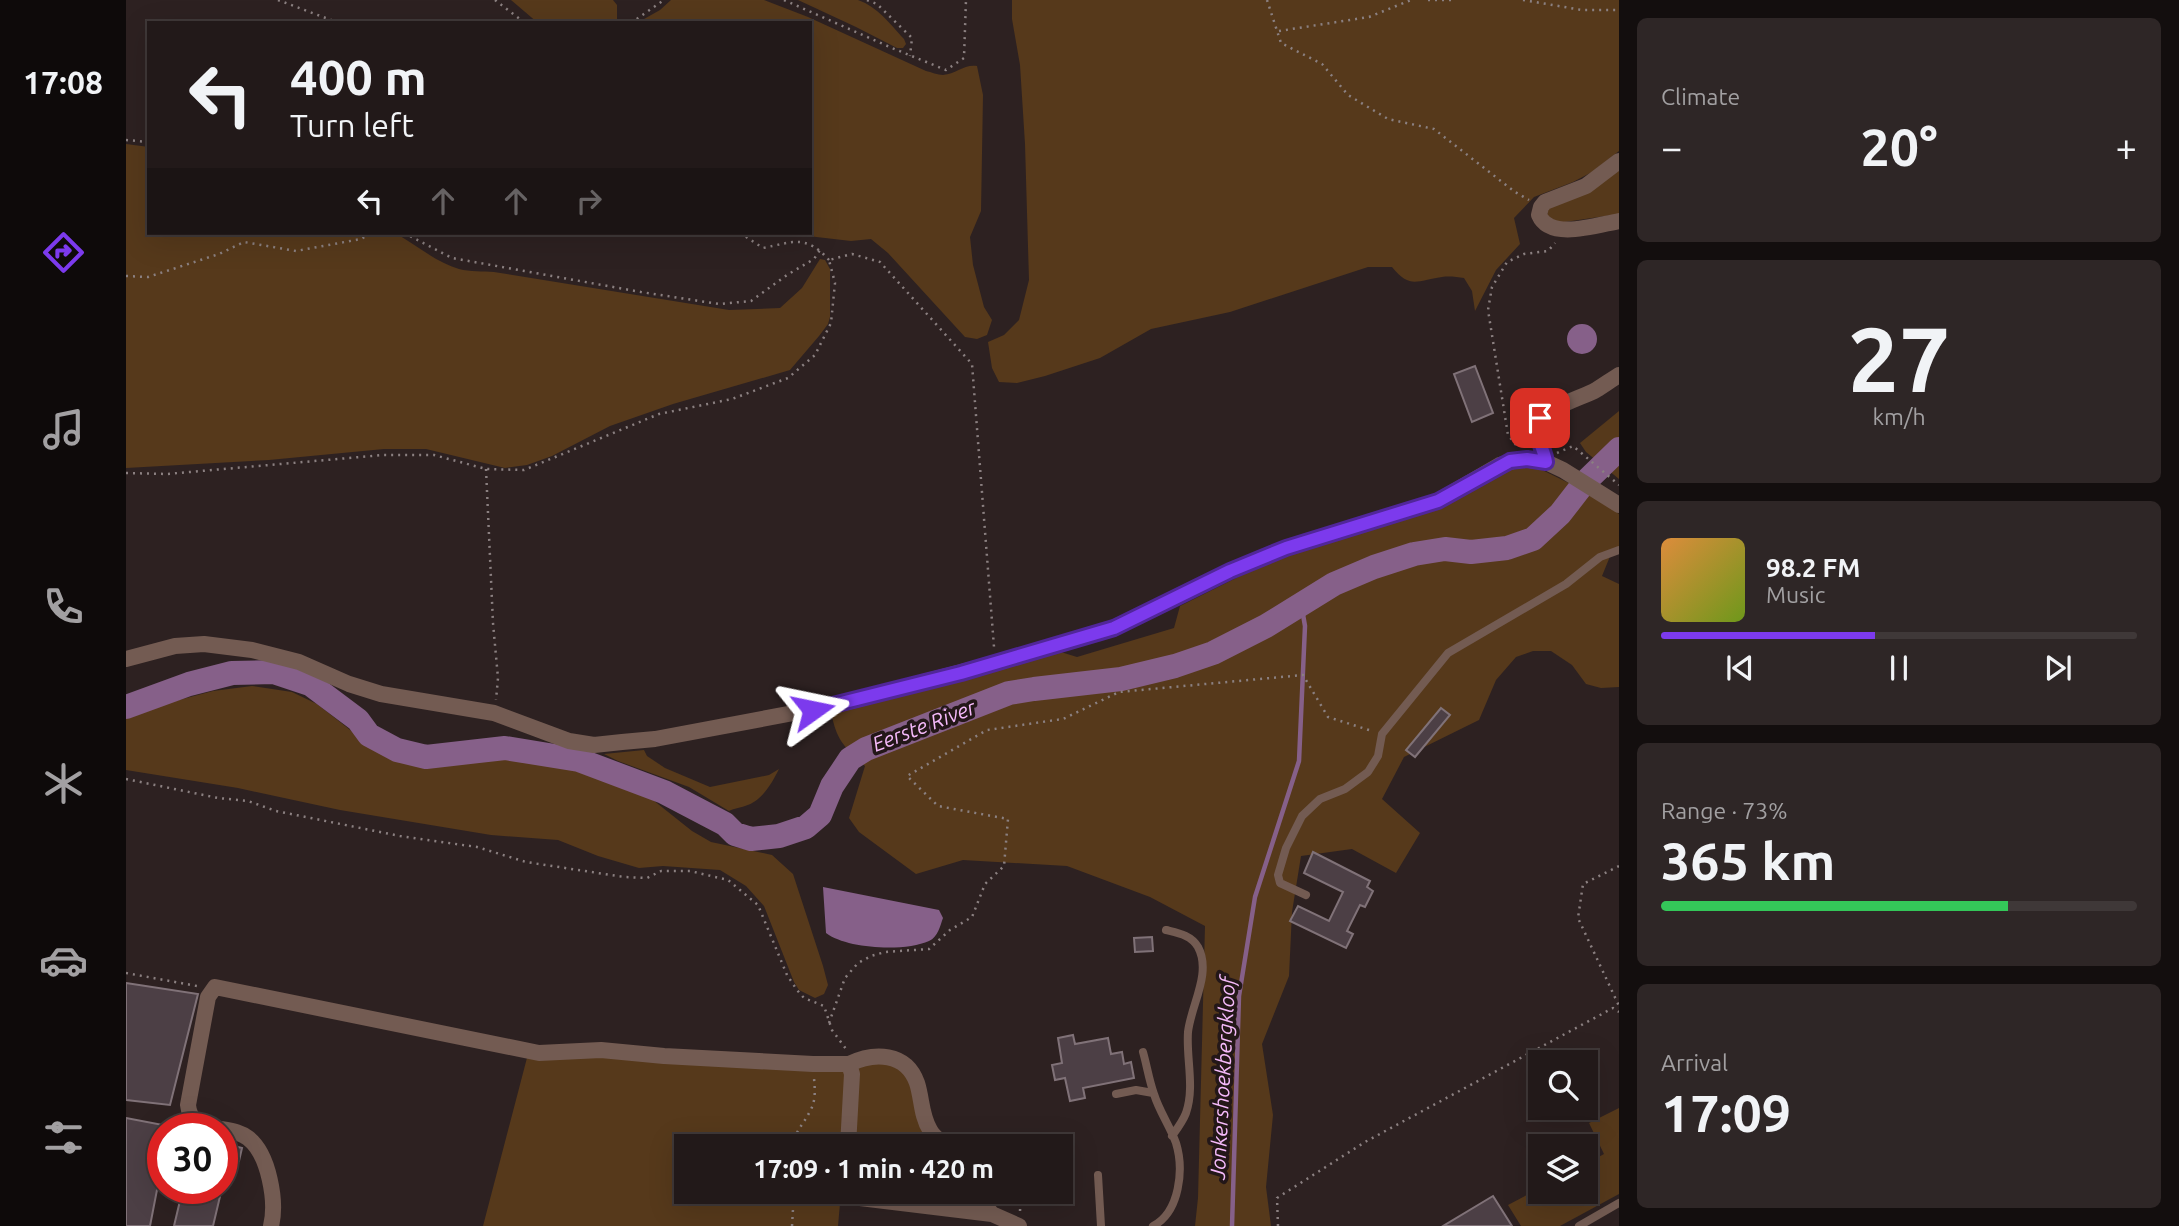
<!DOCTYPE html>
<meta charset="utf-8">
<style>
:root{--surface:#221919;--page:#2e2626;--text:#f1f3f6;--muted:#a2a0a2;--line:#3f3838;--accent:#7c3aed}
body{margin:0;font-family:Ubuntu,sans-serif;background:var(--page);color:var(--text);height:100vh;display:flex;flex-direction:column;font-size:26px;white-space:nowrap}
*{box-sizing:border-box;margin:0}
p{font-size:23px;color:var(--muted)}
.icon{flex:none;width:38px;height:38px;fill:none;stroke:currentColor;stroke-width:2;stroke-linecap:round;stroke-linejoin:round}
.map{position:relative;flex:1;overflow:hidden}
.drawer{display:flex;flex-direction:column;gap:18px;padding:18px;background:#130e0e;width:560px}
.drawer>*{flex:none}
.hud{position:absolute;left:21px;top:21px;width:665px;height:214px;border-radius:0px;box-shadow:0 7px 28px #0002,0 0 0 2px var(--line);background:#221919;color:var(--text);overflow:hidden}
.fabs{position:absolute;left:1402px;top:1050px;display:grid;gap:14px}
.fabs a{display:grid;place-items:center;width:70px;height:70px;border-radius:0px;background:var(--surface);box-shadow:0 7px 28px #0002,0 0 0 2px var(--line);font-size:35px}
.speed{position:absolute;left:21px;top:1113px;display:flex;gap:14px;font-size:35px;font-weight:700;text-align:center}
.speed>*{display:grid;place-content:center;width:91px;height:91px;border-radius:50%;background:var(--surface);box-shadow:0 7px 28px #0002,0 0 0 2px var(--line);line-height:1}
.speed .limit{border:10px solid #d22;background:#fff;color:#111}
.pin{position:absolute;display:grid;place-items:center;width:60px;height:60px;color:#fff;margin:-30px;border-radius:14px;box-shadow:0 4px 10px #0006}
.me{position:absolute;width:77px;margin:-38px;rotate:78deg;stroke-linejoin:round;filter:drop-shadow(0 0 5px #0008)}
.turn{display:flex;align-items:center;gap:24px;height:147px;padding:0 28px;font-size:32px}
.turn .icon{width:91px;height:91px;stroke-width:2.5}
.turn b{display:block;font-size:49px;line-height:60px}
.lanes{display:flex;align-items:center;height:66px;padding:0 28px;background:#0003;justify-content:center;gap:35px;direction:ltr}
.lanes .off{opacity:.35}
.big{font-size:52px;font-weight:600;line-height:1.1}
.drawer .tile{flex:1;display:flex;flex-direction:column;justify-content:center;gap:10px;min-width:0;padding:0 24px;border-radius:10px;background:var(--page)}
.drawer .dial{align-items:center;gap:0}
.dial b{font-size:91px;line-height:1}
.song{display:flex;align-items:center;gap:21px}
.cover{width:84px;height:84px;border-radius:10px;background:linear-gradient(135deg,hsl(30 70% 55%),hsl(80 70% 35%))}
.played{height:7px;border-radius:4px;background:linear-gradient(90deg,var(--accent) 45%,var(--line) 45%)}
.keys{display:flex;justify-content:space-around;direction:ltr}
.heat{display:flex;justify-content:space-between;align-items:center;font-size:38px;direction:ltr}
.charge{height:10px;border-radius:5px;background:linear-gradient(90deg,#34c759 73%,var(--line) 0)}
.trip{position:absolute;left:548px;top:1134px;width:399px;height:70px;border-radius:0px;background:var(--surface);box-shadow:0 7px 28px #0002,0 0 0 2px var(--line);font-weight:600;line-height:70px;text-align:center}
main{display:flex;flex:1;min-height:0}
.tabs{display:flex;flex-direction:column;width:126px;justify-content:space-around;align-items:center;background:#0e0a0a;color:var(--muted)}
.tabs .icon{width:49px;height:49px}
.tabs .current{color:var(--accent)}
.tabs b{font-size:32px;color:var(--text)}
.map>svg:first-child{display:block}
.green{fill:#56391b}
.water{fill:#866089}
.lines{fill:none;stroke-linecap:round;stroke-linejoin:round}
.stream{stroke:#866089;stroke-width:4.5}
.river{stroke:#866089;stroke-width:24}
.building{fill:#4c3f45;stroke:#807278;stroke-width:2}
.path{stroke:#8b8081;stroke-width:2.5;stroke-dasharray:2 5;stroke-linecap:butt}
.service{stroke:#735b52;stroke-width:8}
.minor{stroke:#735b52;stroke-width:16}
.route-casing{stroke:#51269a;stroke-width:18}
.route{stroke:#7c3aed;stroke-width:12}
.labels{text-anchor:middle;stroke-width:7;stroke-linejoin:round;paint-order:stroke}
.water-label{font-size:21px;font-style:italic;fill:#f5bafa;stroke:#231718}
</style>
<main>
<nav class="tabs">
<b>17:08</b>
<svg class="icon current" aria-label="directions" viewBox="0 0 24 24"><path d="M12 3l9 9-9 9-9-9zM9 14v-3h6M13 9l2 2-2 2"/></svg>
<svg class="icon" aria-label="music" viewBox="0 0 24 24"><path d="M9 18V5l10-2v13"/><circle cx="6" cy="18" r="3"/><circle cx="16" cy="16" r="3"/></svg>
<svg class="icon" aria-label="phone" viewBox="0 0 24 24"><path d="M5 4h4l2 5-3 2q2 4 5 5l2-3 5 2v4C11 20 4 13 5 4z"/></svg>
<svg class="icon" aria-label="climate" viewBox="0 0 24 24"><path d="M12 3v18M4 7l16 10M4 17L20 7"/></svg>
<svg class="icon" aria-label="car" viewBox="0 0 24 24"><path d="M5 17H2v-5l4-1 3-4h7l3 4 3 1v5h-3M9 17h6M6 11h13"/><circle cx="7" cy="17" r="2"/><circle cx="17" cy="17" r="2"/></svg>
<svg class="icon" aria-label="filters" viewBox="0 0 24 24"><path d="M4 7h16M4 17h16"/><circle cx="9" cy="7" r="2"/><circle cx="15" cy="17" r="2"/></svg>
</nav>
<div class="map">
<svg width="1493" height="1226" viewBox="0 0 1493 1226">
<rect width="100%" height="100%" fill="#2d2121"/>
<path class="green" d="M385,0H487L491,5V21L412,23Z
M545,0H638L682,17L800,71C805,72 812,75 817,75C830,74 838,64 851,66L857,95L855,211L844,237L847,265L858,307L866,320L861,335L851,339L839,337L762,253L745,239L725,241L656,233H684V23H511L534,10Z
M672,0H732C752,7 764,24 778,39L780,44L777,48H771L730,27Z
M886,0H1493V151L1466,172L1447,182L1408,197L1388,218L1394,244L1370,270L1349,311L1346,291L1338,278C1331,277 1323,276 1316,277C1291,280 1285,290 1266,267H1242L1104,312L1025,329L974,358L919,376L891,383L873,382L866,368L862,342L878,335L893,320L903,280L899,144L894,65L886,19Z
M0,144L23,147V233H269C289,244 311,263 333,269C344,272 357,271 368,272L603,310L654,308L676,288L694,259L699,260L704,269V317L702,324L693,336L664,370L547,404L484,426L426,456L401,465L379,468L300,449H258L143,460L0,468Z
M1493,166V214L1432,223L1421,215L1424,203Z
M1493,411V479L1460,452L1454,443Z
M1402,463L1473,498L1493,514V547L1485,554L1476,576L1493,584V687L1475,688L1460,684L1446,665L1425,651H1407L1390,657L1370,680L1353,720L1278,757L1256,799L1294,833L1270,873L1226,849L1175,856L1166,912L1163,976L1136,1044L1147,1115L1140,1187L1145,1226H1069L1072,1198L1079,926L1024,897L941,866L837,860L790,874L733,832L723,818L739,766C718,746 711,742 705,712L856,675L925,649L951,657L1048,628L1054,606L1162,552L1298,513L1388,467Z
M126,686L166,692L191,704L246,747L268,761L297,766L363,759L395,760L436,767L486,780L527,800L566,831L585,842L646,855L667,874L697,966L702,985L698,994L689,998L673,990L668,982L638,906L620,886L594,870L537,866L513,868L472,856L432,840L365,835L214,810L112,788L0,770V719L49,701L87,691Z
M518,750L521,756L539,768L584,787L643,775L653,769C646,783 636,801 619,806C613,808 609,808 603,811L563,787L492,761L478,754Z
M458,1053L719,1068V1146H560V1192H715L712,1226H357L402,1054Z
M747,1059L778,1069L814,1146H726L732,1064Z
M1493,1108V1194L1434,1226H1395L1382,1205L1414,1188V1192H1460V1164L1478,1154L1463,1123Z
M729,1192H845L853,1208Z"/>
<path class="water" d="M1441 339a15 15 0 1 1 30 0a15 15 0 1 1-30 0Z
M697,887L813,910L817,918C814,926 812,937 803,941C779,952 721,949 700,933Z"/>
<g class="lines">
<path class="stream" d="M1106,1226L1113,996L1129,897L1173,761L1179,626L1175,603"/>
<path class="river" d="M0,707L63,684L106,673L148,672L184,684L232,720L243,735L271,750L300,757L379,748L453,760L538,792L599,824L609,834L625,839L653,836L680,827L694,815L706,786L724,759L740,749L883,693L908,689L995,679L1049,666L1087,653L1140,626L1208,584L1248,567L1288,554L1319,549L1345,552L1381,548L1407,539L1434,514L1458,483L1493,449"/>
</g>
<path class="building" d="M1349,366L1367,413L1346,422L1328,374Z
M1315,708L1324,715L1289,757L1280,750Z
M1187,852L1244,881L1241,887L1247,891L1239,907L1234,905L1221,931L1227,934L1220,948L1164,921L1172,906L1203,921L1217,892L1178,873Z
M1026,937L1027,951L1009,952L1008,938Z
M0,983L72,994L44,1105L0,1100Z
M947,1035L949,1044L982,1038L985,1054L996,1052L998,1064L1005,1062L1008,1078L957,1088L959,1098L944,1101L939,1078L929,1080L926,1065L936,1063L932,1038Z
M0,1118L37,1125V1159L24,1226H0Z
M96,1143L116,1148L113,1161L96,1157Z
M57,1188H96L87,1226H48Z
M1367,1196L1386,1226H1317Z"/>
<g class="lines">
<path class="path" d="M152,0L213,23
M369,0L399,23
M658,0L766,48L820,70L838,58L840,0
M741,0L751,4L786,38L784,56
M1141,0L1155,43L1196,64L1222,95L1262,119L1308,129L1389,192L1403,200
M1302,0H1327
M1397,0L1456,10H1493
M505,23L538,0
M1153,31L1243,17L1285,0
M0,140L23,142
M278,233L326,258L515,292L593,304L625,301L661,275L688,259L694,250
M614,233L637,248C667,242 680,234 703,260
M0,276L22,277L93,254L118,242L170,251L235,239L245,233
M1390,445L1382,435L1362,310L1366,287L1381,262L1398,254L1422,251L1429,243
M1431,453L1447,446L1493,485
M360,469L367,623L372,678L370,700
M0,473L41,474L257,455H308L360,469L398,470L533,414L606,399L662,378L689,355L705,323L709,283L703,260L726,254L754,262L846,364L868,647
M0,779L92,798L122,801L150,811L274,836L351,847L400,862L498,877L521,878L535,871H564L602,880L632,905L661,975L671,990L678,998L698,1006L706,1030L720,1049
M1493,866L1457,884L1452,918L1493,1006
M0,973L71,986
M703,1023L719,978L732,963L745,956L759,952L803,949L824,930L846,917L859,884L878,866L882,819L812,806L781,776L861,730L937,719L993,692L1177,675L1202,717L1246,731
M667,1146C668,1132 678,1124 684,1111C690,1101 689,1090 688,1078
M896,1146L897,1137
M894,1211L895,1192
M666,1226L668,1192
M1152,1226L1151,1198L1239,1142L1487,1008L1493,1012"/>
<path class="service" d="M1180,895L1154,883L1152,875L1160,848L1176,816L1194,799L1219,789L1242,772L1252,756L1256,734L1322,653L1440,584L1474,557L1493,550
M1040,930C1052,933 1065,935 1072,947C1086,973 1065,1005 1062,1032C1060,1058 1069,1087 1060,1113C1057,1121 1051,1129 1046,1136
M1017,1052C1021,1066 1023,1080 1028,1094C1033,1111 1044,1126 1050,1143C1058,1169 1054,1212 1027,1226
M990,1094L1010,1090L1027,1093
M972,1175L975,1226
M1453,1226L1493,1203"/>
<path class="minor" d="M1493,161L1460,186L1419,202L1415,207L1413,215C1424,241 1471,225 1493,221
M1420,462C1419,450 1409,439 1411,426C1414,409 1456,398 1470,390C1478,385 1485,380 1493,375
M0,659L49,646L78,644L126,650L173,662L223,684L255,694L368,713L443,741L468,745L496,742L529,739L710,705L870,663L988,628L1104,571L1160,548L1312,501L1374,465L1394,459L1420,462L1437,470L1493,505
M723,1064C748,1052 780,1052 791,1083C796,1098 795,1116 804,1130C807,1136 814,1141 819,1146
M94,1129C78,1126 64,1125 62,1105L82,997L89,987L413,1053L475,1050L538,1056L687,1064H723L726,1074L722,1146
M96,1129C106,1131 114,1132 122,1138C143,1154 151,1202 145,1226
M723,1192L734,1198L866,1214L893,1226
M848,1192L866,1214"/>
</g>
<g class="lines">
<g class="route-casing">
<path id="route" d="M687,710L835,673L988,628L1104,571L1160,548L1312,501L1384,461L1401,459L1420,462C1418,447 1406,434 1414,418"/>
</g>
<use href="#route" class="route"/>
</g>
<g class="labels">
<g class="water-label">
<text transform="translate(798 726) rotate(-21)" y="7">Eerste River</text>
<text transform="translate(1097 1078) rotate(-87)" y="7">Jonkershoekbergkloof</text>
</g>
</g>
</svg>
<div class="fabs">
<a><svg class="icon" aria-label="search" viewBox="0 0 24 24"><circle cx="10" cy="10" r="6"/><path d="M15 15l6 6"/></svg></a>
<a><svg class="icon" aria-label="layers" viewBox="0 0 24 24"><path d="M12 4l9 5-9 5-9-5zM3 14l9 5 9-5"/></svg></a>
</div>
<div class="speed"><div class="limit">30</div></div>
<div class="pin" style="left:1414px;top:418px;background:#d93025"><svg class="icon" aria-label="arrive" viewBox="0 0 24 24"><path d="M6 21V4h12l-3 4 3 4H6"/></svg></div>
<svg class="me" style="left:687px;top:710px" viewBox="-20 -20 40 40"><path d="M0-17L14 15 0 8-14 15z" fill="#7c3aed" stroke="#fff" stroke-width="4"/></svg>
<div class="trip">17:09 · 1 min · 420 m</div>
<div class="hud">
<div class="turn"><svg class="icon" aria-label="left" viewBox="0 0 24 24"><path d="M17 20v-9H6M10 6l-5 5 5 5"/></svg><div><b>400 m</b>Turn left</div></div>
<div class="lanes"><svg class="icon" aria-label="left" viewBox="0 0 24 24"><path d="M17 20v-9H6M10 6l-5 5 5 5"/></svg><svg class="icon off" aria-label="ahead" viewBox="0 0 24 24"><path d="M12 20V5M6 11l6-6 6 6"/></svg><svg class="icon off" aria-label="ahead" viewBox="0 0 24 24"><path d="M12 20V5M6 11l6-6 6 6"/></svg><svg class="icon off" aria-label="right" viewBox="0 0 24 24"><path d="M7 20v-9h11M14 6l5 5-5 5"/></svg></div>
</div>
</div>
<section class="drawer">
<div class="tile"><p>Climate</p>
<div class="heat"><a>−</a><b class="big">20°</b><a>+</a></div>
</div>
<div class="tile dial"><b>27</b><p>km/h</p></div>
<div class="tile">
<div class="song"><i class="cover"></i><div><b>98.2 FM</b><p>Music</p></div></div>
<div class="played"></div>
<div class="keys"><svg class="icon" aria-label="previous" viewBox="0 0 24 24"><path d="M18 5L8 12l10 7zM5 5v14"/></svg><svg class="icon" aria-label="pause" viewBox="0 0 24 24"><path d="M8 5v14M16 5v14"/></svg><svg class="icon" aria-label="next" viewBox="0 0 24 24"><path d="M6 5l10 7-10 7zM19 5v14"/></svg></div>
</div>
<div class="tile"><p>Range · 73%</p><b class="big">365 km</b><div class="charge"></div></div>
<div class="tile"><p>Arrival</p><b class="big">17:09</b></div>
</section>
</main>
